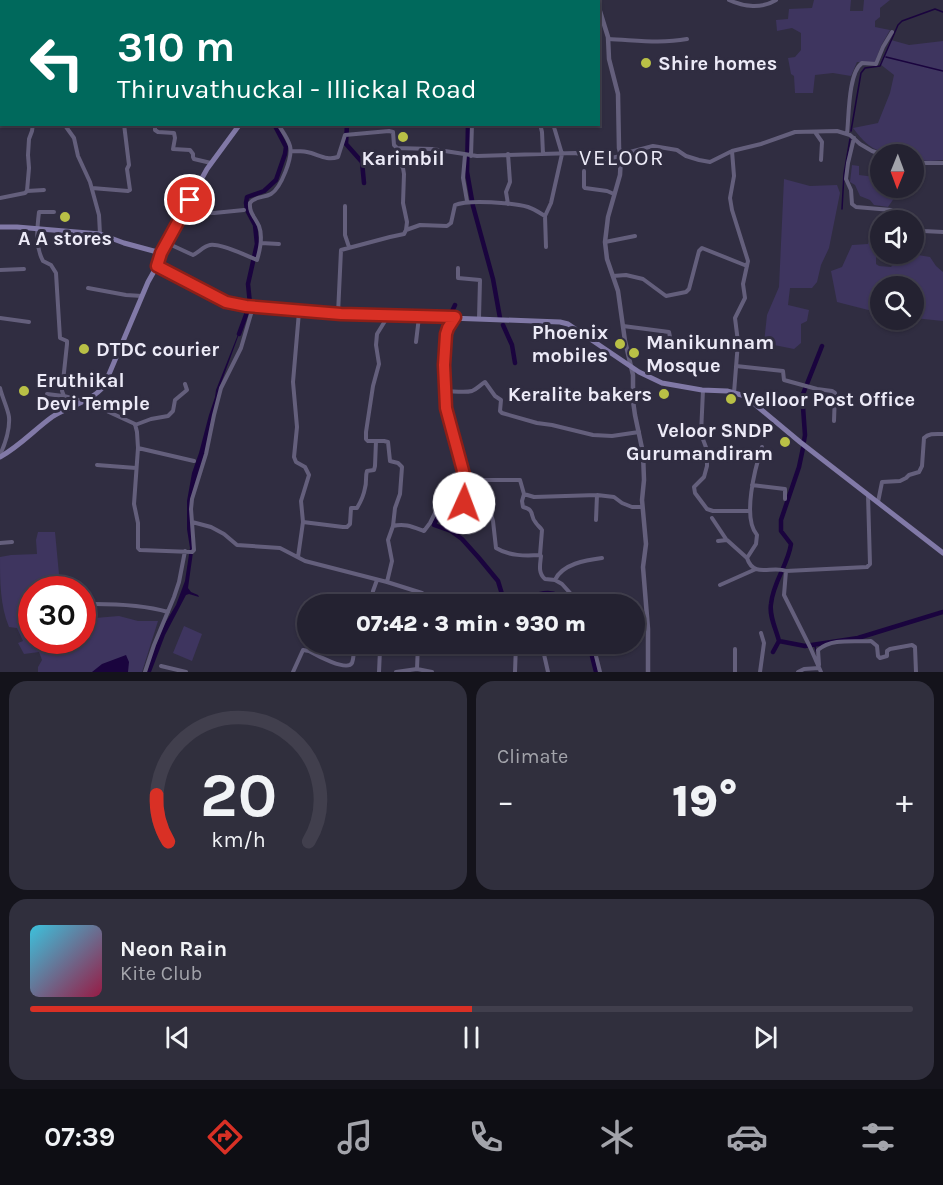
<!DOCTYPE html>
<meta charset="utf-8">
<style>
:root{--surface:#242231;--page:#302f3d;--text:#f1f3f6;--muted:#a3a4ab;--line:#413f4d;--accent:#d93025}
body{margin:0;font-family:Karla,sans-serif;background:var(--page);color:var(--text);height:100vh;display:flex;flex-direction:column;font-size:22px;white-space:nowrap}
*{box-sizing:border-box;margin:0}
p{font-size:20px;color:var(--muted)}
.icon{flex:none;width:33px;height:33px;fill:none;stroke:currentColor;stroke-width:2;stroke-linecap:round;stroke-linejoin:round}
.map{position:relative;height:672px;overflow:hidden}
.panel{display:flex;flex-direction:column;gap:9px;padding:9px;background:#14131b;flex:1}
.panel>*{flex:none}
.guide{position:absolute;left:0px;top:0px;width:600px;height:126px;box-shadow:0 2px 4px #0004,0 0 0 2px var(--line);background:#00695c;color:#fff;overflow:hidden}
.needle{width:39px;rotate:181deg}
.tools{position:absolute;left:870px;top:144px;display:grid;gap:12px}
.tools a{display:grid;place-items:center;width:54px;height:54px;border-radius:50%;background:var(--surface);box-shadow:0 2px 4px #0004,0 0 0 2px var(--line);font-size:30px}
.speed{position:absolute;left:18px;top:576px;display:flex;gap:12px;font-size:30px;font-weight:700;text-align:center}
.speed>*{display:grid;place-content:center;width:78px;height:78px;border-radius:50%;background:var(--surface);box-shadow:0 2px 4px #0004,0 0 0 2px var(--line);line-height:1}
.speed .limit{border:9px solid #d22;background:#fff;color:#111}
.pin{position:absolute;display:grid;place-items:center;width:51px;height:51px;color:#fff;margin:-26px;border:3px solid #fff;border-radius:50%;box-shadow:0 2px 6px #0007}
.me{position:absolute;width:66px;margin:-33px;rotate:2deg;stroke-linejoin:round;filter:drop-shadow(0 0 4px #0008)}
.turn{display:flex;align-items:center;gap:21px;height:126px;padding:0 18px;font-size:27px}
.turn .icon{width:78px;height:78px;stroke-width:2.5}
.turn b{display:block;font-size:42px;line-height:51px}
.big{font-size:45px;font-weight:800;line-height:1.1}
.panel .tile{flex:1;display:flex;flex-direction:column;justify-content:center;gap:9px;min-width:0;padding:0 21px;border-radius:18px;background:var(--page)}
.panel .dial{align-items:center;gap:0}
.dial svg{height:156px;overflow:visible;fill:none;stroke:var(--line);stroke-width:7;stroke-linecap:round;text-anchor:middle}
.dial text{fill:var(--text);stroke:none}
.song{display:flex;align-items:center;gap:18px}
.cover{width:72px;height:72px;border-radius:9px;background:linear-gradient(135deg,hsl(190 70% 55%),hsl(340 70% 35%))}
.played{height:6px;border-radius:3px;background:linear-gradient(90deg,var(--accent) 50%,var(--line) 50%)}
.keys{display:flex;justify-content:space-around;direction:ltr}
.heat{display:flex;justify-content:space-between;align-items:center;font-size:33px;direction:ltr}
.panel .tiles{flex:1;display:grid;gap:9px;grid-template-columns:1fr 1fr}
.tile:last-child{grid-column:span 2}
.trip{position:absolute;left:297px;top:594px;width:348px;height:60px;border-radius:30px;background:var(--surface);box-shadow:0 2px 4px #0004,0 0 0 2px var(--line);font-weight:800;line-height:60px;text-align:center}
.menu{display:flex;height:96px;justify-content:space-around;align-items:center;background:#0e0e14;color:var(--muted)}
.menu .icon{width:42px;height:42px}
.menu .selected{color:var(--accent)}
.menu b{font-size:27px;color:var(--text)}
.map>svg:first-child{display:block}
.green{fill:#3e355f}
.water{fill:#1a043e}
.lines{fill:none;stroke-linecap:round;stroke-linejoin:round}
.stream{stroke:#1a043e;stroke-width:1.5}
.canal{stroke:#1a043e;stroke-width:4.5}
.minor{stroke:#645f7c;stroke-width:4}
.tertiary{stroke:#645f7c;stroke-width:4.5}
.secondary{stroke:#8179a7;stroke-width:5}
.route-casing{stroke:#8d1f18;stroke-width:15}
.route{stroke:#d93025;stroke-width:10}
.poi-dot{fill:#b9c046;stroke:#302d41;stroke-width:2}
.labels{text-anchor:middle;stroke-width:6;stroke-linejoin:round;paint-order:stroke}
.poi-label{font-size:20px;font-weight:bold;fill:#eceaf7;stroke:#302d41;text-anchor:start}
.quarter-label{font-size:22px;letter-spacing:1.5px;fill:#eceaf7;stroke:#302d41}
</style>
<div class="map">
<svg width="943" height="672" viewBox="0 0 943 672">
<rect width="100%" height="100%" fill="#302d41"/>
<path class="green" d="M0,0H120V2H2L1,48L0,41Z
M814,0H851L850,11H863L864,0H890L880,8V17L875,21V27L890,30L881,46L875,62H857L851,76L833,73L815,75L813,93H795L794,76L791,74L788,58L795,57L801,50V33L792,28L777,31L776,20L788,19L789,9L812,8Z
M891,40L909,45L943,41V160L931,161L914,160V154C883,154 872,154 853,128L878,123L890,93L894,75L880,64Z
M878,156L880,157V188H901L888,207L874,205L870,200L860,196L855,185L850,182L852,165L859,166V175L875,177L880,165L877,160Z
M784,179L810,186L837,185L840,193L829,248L821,265L817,282L812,288H790L788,305L809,310L807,321L801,324V343L794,349L764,343L767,315L779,287Z
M879,228L880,251L876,255V264L879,266L891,267L896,261L898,254H914V240L921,241L918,249V255L930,257L936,266L943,272V321L914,318V286H880V313L837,302L831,271L842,267L852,245L868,244L871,236Z
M38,532H55L60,585L66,584V589L32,590V640H82L83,619L119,616L138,621H158L142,672H38V667L42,660L39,652L24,654L18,643L23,641L17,628L9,627C0,605 0,581 0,557L11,555L37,554L36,540Z
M184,626L202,634L192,661L173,653Z"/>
<path class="water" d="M250,304L220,386L206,450L192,496L193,552L188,588L191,592L198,595L199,597L189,594L186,595L165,635L151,672H147L153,651L164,625L176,605L185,581L190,548L187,529V501L192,473L199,453L209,415L215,397L216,390Z
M126,655L129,662L128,672H92L102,664Z"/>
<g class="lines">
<path class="stream" d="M886,57L943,71
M851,131L861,73L865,68L880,66L898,25L902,21L935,9L943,12
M842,209L844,174L850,139
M814,644L817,653"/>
<path class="canal" d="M448,0V2
M210,2V0
M347,124L346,144L362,162L364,183
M468,124L467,172L473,206L493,279L500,318
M503,325L512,345L515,363
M239,334L250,304L248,284L257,244L255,225L247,210L246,203L247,197L264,191L276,180L285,154L286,147L274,124
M804,441L805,435L803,407V394L822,346
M454,442L446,422L444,410L442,356L445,326L455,305
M464,479V488L460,498C447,503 439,512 434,525L451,531L462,539L479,558L498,581L505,604C532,602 544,580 571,604
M779,641L805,646L858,638L943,612
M589,644L596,672
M773,652L779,641C776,629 769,616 771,604C773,582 788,565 791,544L781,531V520L799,467L803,448"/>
<path class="minor" d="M141,0L142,2
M485,0V2
M729,0C744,7 762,9 776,0
M207,2L208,0
M579,2L588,0
M608,39C635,40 660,44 687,39
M0,96L1,110L0,116
M64,124L74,138L78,156L90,182L99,215L100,234
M155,124V130L158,132L174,133L175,138L173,149L190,150L193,154V157L194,159L211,163
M540,124L542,132L543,154
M815,132L822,142L821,160
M847,134C849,117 848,73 862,63L876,64L883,47L892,32
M854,138L848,163L846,179L851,190L852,204L856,207L891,210L894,213L895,220
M397,148L432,149L477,156L575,153L606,159L621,156L626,153L653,146L677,150L686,156L699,160L710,162L732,151L761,144L795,132L837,131L850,135L860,144L872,151L881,154
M291,151C296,151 302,151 307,152C318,154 326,161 338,157L345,135L389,131L393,132L394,145L397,148V161L403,168L404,174L403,203L407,222L406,230
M732,151L734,176L730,198L732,210L748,261L743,284L745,298L735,318L738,342L734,393
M465,155L463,178L467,201
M471,156L472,124
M914,163H943
M584,171V187L585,188L607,191L614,194
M92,188L128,191L130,190L127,169L129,165L124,124
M27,191L44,190
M0,198L25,193L27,191L29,168L28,155L29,139L32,131L33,124
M508,204L506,192L510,182L508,154
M345,206V235L349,247
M54,212H39C37,229 35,246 43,261L51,265L56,273L60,338L67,341V344L62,391L64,396L82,401
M184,212L214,213L244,210
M914,229L923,231L943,232
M605,242L635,236
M167,243L193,255C199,252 204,246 210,245C221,243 247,256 257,260C260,250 263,236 259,226C255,217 249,213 250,203C255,196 264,198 271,194C281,188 293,157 290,146C288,138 282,131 278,124
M261,243L279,244
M546,247L545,216L551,203L562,154L554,127L560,124
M458,268V278L480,280L479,318
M0,270L24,269
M613,276L626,275L643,279L666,296L686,292L689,289L699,251L702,248L747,266
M88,288L126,295L142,296
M338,314L341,250L390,237L404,234L406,230L420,225L447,226L451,223L455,205C469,199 513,203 528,207C534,209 540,213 545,216
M386,316L385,321L377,334L376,345L379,364L373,386L366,432V439L368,441H384L388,442L390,461L398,463L402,467L400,494L395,508L393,526L388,540L392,561L387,582
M0,318L29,322
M454,319L448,328L446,334L444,365L446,408L466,482C468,489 462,496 463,503L489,507L493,521L496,548C509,556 525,556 540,555L541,556C540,565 538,573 545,579L555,580L562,584L580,604
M623,326L669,332L671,342
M123,342L137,347
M416,342L419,317
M736,366L783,371L784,380L817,389L832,391L835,393L834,421
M0,388C2,397 8,409 9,417C10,429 5,444 0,455
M703,390L701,434L707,450V466L704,477L694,487L695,493L707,509L713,511H750
M446,391C453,391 464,393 472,391C477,389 480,385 485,382L495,396L501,400L500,411L502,413L537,423L552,425L593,435L612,436L639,432
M47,394L63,396
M85,401L135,424L137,432L138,448L134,504L138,523V548L140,550L192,552L194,550L191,509L192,499L206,454L214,415L221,388L241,348L253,307
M135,425L151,419L168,416L173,411L175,400L187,390L185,384
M762,447C755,468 742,518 757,535L756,544L747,558C754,579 772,565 786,571L867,567L870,564L868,495
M138,448L194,461
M97,465L136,468
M466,480H520L524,494L534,497L597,495L614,497L622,503L632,507H642
M752,485L785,489V499
M524,494L522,501L523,507C536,510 529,516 536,523C538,526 540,527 542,530L540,555
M878,502L882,482L900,481L906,478L909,475L919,472L922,466L924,438C929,433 936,434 943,434
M712,518L726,539
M596,520L597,495
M192,522L211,527L224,534L237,545L280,548L305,561L387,582L422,593C427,596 428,599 426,604
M303,522L343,527H347L350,524L351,508H357C360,503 364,494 365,488C367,482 365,477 367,471L374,470L375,466L376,441
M393,526C405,523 413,527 424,531L430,523L436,511L444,506L448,501L457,498L460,493L463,483L466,482
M718,541L727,540L747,558
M0,543L12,542
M298,557L303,522L301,501L309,475L305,467L296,462L294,457L297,427L293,382L299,312
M786,571L784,595L810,647L821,672
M555,580C562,564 586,560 602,558
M720,585L756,569
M94,604C119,604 144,605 168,612
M371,604L373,591L377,580
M373,644L380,650L379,672
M593,644L600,672
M543,650L548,672
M819,665L818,650C832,638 854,642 871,641L877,646L878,656L880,658L887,656V651L890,649L912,645L915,647L916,672
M161,666L186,672
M417,669L418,644
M145,672L154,645L174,597L179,582L185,551
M293,672L303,650L309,651C316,655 347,672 352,663C354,658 354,649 354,644
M396,672L417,669L432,672
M515,672L516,644
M735,672V649
M760,672L764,643L761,633
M798,672L804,669L819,668"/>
<path class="tertiary" d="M253,0V2
M597,0L598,2
M598,5L608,37L609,59L618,94L619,148L621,156L620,175L608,217L605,242L607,259L618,291L625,341L633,375V401L635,415L643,453L644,480L642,500L646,544L643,567L648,629V672"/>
<path class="secondary" d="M329,2L330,0
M0,227H17L100,234L124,243L161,253
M157,266L226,301L246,306L287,311L341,314L560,322L568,324L639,372L662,383L702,390L727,391L745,396L800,442L943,553
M0,457C20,446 34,430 52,417C69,406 91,402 104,386L148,282L157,266L161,253L207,169L240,124"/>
</g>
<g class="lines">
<g class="route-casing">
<path id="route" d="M190,200L161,253L157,266L226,302L246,306L341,314L455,317L448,328L446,334L444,365L446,408L466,482C468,489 462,496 464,503"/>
</g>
<use href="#route" class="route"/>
</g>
<g class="poi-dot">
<circle cx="646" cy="63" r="6"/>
<circle cx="403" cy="137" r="6"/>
<circle cx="65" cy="217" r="6"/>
<circle cx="620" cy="344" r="6"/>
<circle cx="84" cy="349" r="6"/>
<circle cx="634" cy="353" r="6"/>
<circle cx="24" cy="391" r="6"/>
<circle cx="664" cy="394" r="6"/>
<circle cx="731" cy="399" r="6"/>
<circle cx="785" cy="442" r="6"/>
</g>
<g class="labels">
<g class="poi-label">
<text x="658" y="70">Shire homes</text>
<text x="403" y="165" text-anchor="middle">Karimbil</text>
<text x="65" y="245" text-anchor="middle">A A stores</text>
<text x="608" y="339" text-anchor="end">Phoenix<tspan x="608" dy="23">mobiles</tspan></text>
<text x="646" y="349">Manikunnam<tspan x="646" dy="23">Mosque</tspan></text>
<text x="96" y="356">DTDC courier</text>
<text x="36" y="387">Eruthikal<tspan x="36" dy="23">Devi Temple</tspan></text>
<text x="652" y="401" text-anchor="end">Keralite bakers</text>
<text x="743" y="406">Velloor Post Office</text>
<text x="773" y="437" text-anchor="end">Veloor SNDP<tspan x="773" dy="23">Gurumandiram</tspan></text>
</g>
<g class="quarter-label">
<text x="622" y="165">VELOOR</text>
</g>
</g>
</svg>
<div class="tools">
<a><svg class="needle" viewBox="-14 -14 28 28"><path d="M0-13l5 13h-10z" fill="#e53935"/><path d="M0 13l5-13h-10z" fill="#a3a4ab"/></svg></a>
<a><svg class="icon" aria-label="sound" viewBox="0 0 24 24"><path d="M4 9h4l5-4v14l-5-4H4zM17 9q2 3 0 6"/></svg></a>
<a><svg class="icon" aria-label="search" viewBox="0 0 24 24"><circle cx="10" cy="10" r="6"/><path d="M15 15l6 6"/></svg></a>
</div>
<div class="speed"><div class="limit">30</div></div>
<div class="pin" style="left:190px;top:200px;background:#d93025"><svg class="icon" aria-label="arrive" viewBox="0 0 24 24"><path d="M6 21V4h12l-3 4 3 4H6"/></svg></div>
<svg class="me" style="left:464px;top:503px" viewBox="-20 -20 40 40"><circle r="19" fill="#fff"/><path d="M0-13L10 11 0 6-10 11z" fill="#d93025"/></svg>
<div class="trip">07:42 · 3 min · 930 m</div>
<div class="guide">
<div class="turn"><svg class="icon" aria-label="left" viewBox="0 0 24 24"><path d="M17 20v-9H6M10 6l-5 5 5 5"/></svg><div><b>310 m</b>Thiruvathuckal - Illickal Road</div></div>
</div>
</div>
<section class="panel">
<div class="tiles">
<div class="tile dial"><svg viewBox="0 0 100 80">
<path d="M14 69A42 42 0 1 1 86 69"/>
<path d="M14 69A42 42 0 0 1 8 45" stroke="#d93025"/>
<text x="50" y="56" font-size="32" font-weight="700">20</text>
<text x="50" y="72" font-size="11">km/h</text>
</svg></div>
<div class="tile"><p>Climate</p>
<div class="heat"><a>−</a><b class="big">19°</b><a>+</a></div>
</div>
<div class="tile">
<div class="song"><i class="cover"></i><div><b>Neon Rain</b><p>Kite Club</p></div></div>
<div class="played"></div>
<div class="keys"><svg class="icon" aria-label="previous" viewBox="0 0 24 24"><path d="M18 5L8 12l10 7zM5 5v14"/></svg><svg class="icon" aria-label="pause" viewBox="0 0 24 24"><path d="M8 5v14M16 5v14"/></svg><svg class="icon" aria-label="next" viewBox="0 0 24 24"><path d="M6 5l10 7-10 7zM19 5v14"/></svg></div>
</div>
</div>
</section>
<nav class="menu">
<b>07:39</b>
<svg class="icon selected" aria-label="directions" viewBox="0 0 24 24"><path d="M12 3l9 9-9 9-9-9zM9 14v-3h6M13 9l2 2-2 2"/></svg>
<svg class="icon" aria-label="music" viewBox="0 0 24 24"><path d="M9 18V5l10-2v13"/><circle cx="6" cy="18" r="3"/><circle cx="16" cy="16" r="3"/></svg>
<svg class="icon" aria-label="phone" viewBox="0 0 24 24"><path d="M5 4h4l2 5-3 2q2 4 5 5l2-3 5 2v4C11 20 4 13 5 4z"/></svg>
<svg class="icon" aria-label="climate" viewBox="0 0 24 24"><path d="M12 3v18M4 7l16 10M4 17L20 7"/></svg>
<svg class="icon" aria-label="car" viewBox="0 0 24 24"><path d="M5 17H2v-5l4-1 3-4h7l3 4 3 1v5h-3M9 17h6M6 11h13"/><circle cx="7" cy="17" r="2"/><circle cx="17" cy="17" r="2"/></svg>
<svg class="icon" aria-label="filters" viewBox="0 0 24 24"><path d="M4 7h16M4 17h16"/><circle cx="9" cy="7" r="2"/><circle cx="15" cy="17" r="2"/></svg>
</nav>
